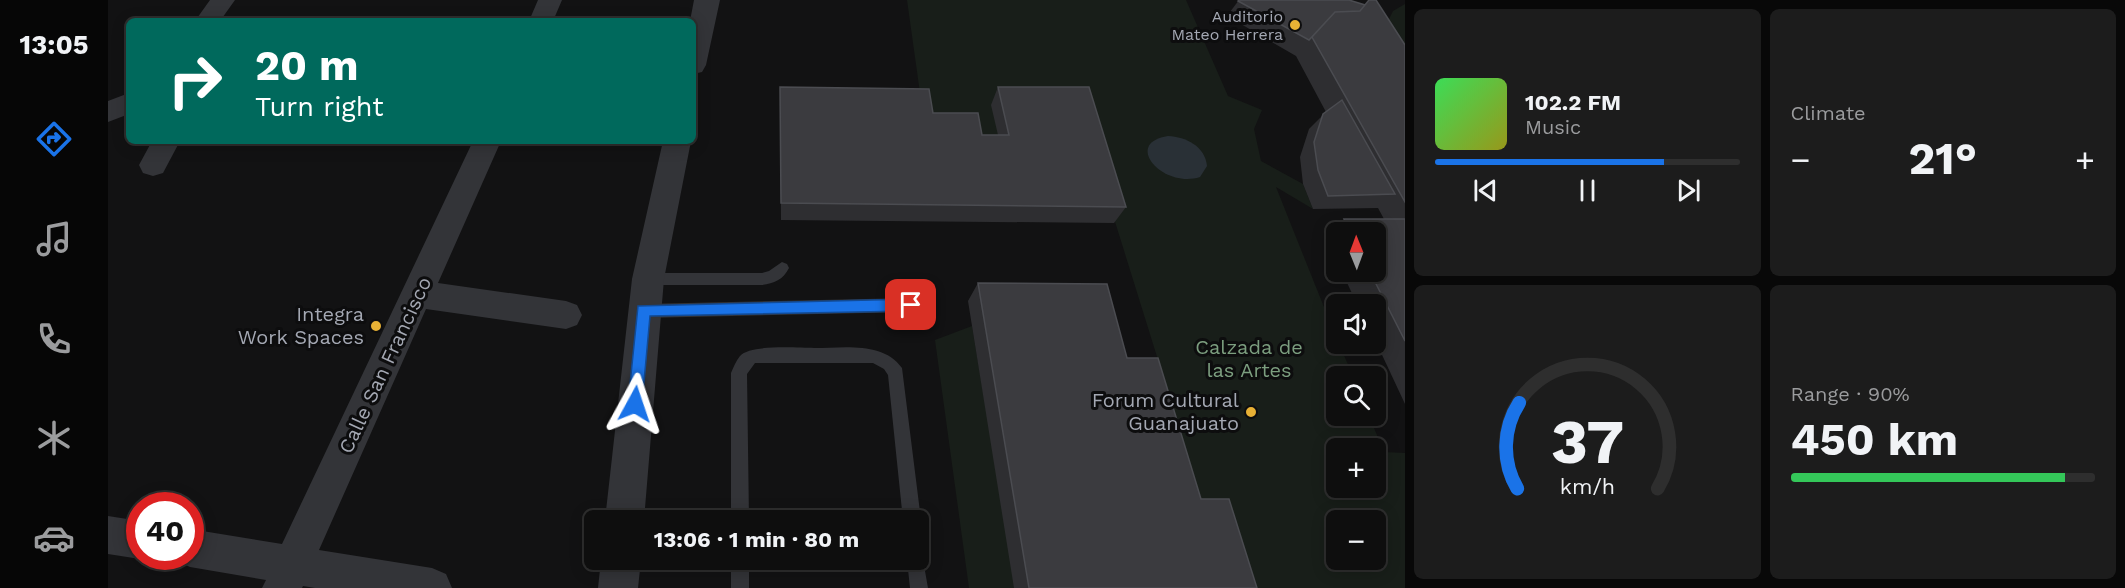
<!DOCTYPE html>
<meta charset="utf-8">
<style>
:root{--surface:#0e0e0e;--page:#1c1c1c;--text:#f1f3f6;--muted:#9b9c9e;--line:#2e2e2e;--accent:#1a73e8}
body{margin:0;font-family:"Work Sans",sans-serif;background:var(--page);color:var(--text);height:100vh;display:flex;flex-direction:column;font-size:22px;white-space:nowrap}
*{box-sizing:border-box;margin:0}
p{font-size:20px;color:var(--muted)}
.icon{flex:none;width:33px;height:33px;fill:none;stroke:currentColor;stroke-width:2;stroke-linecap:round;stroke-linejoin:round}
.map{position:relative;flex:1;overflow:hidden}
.details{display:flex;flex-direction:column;gap:9px;padding:9px;background:#080808;width:720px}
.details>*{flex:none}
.top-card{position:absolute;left:18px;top:18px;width:570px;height:126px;border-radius:9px;box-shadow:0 3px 15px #0003,0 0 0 2px var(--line);background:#00695c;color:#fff;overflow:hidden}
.needle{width:39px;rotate:359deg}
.buttons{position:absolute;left:1218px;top:222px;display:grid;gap:12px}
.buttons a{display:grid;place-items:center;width:60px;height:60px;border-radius:9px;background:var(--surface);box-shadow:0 3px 15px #0003,0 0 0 2px var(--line);font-size:30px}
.speed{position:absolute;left:18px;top:492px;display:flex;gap:12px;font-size:30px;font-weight:700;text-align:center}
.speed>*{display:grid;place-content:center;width:78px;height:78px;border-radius:50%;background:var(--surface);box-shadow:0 3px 15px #0003,0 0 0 2px var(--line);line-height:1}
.speed .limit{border:9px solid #d22;background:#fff;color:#111}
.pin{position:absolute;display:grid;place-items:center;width:51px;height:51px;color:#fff;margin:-26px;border-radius:12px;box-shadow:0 3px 9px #0006}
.me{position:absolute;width:66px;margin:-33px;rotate:5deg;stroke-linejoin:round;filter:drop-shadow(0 0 4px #0008)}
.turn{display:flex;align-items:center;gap:21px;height:126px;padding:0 30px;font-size:27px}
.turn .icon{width:78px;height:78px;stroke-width:2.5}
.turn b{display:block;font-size:42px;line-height:51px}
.big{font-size:45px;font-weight:700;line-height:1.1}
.details .tile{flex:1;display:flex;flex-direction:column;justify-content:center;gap:9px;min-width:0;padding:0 21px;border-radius:9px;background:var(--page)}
.details .dial{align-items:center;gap:0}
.dial svg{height:156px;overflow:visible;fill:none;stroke:var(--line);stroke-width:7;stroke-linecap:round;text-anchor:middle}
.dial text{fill:var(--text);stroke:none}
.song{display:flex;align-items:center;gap:18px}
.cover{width:72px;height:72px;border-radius:9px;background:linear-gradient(135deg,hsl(130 70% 55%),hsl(60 70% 35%))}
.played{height:6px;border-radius:3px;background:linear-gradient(90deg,var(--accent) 75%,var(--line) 75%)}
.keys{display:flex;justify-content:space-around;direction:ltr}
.heat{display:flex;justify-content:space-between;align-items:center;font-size:33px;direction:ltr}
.charge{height:9px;border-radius:4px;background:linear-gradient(90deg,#34c759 90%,var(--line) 0)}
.details .tiles{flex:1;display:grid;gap:9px;grid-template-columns:repeat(2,1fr)}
.trip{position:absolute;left:476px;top:510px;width:345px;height:60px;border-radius:9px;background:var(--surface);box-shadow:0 3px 15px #0003,0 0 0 2px var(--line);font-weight:700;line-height:60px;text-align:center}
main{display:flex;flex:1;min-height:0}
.menu{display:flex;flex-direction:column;width:108px;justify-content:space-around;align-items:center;background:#060606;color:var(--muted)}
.menu .icon{width:42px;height:42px}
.menu .selected{color:var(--accent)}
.menu b{font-size:27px;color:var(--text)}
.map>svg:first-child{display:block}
.green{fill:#181e19;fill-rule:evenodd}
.water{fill:#293036}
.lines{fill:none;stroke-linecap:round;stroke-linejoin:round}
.service{fill:#333438;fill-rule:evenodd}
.minor{fill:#333438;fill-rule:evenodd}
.tertiary{fill:#333438;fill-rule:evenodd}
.wall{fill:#2e2e31}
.building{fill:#3b3b3f;stroke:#4b4c51;stroke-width:1.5}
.route{fill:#1a73e8;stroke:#114b97;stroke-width:1.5}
.poi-dot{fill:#e8b135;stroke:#0d0d0e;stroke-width:2}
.labels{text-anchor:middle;stroke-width:6;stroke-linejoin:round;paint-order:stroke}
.far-poi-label{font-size:16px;fill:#a4a8b3;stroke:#0d0d0e;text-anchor:end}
.poi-label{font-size:20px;fill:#a4a8b3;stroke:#0d0d0e;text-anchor:end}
.park-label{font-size:20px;fill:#7c9e7f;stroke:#0d0d0e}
.street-label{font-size:20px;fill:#a4a8b3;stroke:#0d0d0e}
</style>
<main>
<nav class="menu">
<b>13:05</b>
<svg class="icon selected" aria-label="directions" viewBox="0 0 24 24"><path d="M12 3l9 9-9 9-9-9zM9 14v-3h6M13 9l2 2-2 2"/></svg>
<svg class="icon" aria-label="music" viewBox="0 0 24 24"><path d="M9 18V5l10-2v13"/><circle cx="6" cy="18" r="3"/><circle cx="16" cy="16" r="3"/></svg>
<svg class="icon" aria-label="phone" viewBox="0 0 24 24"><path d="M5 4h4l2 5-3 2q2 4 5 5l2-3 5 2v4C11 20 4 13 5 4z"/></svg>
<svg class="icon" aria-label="climate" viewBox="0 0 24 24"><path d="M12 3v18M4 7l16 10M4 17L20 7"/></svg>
<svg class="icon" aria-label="car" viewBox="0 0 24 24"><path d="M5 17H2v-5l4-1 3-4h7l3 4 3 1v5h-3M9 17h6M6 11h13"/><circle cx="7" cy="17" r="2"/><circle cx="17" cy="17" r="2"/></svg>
</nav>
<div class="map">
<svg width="1297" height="588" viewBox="0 0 1297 588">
<rect width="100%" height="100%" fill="#121213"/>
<path class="green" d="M799,0H1078L1120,96L1154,110L1146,129L1153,161L1195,184L1205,209L1168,187L1228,337V344H1231L1245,376H1228V416H1261L1276,452L1297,453V588H1121L971,106L893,153L673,92L812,93ZM1228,448H1268V488H1228ZM1228,520H1268V560H1228Z
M1297,4V51L1280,21L1285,11Z
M864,326L908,588H861L827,340Z"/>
<path class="water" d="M1060,136C1078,137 1097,146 1099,166L1092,177C1055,189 1014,143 1060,136Z"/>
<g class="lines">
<path class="service" d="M674,262L679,264L681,268C675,280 666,283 654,285H540L535,283L533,279L535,275L540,273H654L661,271Z
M803,298L808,300L811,305L808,310L803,312L535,318L530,316L527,311L530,306L535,304Z
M706,348C735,348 775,341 794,368L813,520L810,526V520H795L780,375L776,369L765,363H647L639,374L641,520H623V373C625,368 628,361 632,356C642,344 690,348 706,348Z
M810,552L814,554L820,588H802L799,560H810Z
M623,560H641V588H623Z"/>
<path class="minor" d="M102,0H127L112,21H87Z
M430,0H454L445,21H421Z
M21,93V114L0,122V101Z
M44,141H72L55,173L45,176L35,173L31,165Z
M365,141H393L330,283L458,301L469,305L474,315L469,325L458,329L318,309L211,550L324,568L338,574L344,588H207L195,586L194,588H154L158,580L82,567L69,561L66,556H82V529L174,544Z
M0,516L32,521V556H38L32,559L0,554Z"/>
<path class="tertiary" d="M586,0H612L598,65L594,72L585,74V21H582Z
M555,141H583L556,279L536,520H497L524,279Z
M493,560H533L530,588H490Z"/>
</g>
<path class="wall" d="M1131,0L1297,45V404L1268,342V304H1249L1234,272H1268V232H1228V261L1216,235L1236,219H1276L1270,208L1205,209L1195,184L1192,157L1201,129L1218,112L1188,56L1119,16Z
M672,87L825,113L874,135H890L883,105L890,87L1018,207L1006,223L673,220Z
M870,283L1019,358L1093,499L1149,588H906L860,301Z"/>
<path class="building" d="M1131,0H1241L1257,5L1252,11L1227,12L1201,40L1130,1Z
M1261,0H1268L1297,45V202L1204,37L1227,12L1252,11Z
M672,87L821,89L825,113H870L874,135H901L890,87H981L1018,207L673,203Z
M1234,100L1287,194L1220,196L1210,170L1206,142L1215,114Z
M1236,219H1297V341L1262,272H1268V232H1243Z
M870,283L999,284L1019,358H1050L1093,499H1121L1149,588H921Z"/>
<path class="route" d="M803,299L808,301L810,305L808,310L803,311L542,316L534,404L532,409L527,411L522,409L520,404L530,306Z"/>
<g class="poi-dot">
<circle cx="1187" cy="25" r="6"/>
<circle cx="268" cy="326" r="6"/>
<circle cx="1143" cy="412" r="6"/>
</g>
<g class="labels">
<g class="far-poi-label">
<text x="1175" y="22">Auditorio<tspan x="1175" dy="18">Mateo Herrera</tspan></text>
</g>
<g class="poi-label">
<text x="256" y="321">Integra<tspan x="256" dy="23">Work Spaces</tspan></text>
<text x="1131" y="407">Forum Cultural<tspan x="1131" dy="23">Guanajuato</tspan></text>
</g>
<g class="park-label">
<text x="1141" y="354">Calzada de<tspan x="1141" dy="23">las Artes</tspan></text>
</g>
<g class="street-label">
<text transform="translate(277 365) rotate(-65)" y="7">Calle San Francisco</text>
</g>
</g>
</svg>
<div class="buttons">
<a><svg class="needle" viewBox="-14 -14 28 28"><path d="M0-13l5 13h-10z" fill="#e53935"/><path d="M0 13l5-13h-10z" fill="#9b9c9e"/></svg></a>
<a><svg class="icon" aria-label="sound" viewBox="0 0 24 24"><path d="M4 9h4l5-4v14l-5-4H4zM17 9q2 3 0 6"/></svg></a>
<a><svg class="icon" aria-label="search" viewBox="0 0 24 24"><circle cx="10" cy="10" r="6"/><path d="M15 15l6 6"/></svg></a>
<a>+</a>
<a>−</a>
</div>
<div class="speed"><div class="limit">40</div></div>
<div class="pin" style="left:803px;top:305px;background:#d93025"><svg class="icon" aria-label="arrive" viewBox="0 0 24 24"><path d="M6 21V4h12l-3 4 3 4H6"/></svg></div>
<svg class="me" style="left:527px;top:404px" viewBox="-20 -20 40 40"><path d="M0-17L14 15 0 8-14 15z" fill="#1a73e8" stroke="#fff" stroke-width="4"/></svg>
<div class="trip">13:06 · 1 min · 80 m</div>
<div class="top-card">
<div class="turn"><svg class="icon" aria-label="right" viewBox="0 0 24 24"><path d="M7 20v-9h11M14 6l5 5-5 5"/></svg><div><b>20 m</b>Turn right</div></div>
</div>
</div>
<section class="details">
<div class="tiles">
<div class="tile">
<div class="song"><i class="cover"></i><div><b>102.2 FM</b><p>Music</p></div></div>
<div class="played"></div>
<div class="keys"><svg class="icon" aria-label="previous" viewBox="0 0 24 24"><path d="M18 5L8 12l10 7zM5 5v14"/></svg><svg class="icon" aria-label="pause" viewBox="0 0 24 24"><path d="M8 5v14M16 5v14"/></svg><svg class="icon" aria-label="next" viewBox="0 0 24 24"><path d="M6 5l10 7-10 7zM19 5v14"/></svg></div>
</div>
<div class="tile"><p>Climate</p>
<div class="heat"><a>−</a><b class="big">21°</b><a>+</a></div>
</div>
<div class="tile dial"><svg viewBox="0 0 100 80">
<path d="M14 69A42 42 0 1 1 86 69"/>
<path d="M14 69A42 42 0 0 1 15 25" stroke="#1a73e8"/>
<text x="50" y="56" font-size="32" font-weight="700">37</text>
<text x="50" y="72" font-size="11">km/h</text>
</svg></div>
<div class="tile"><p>Range · 90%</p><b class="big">450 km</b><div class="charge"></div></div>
</div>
</section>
</main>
